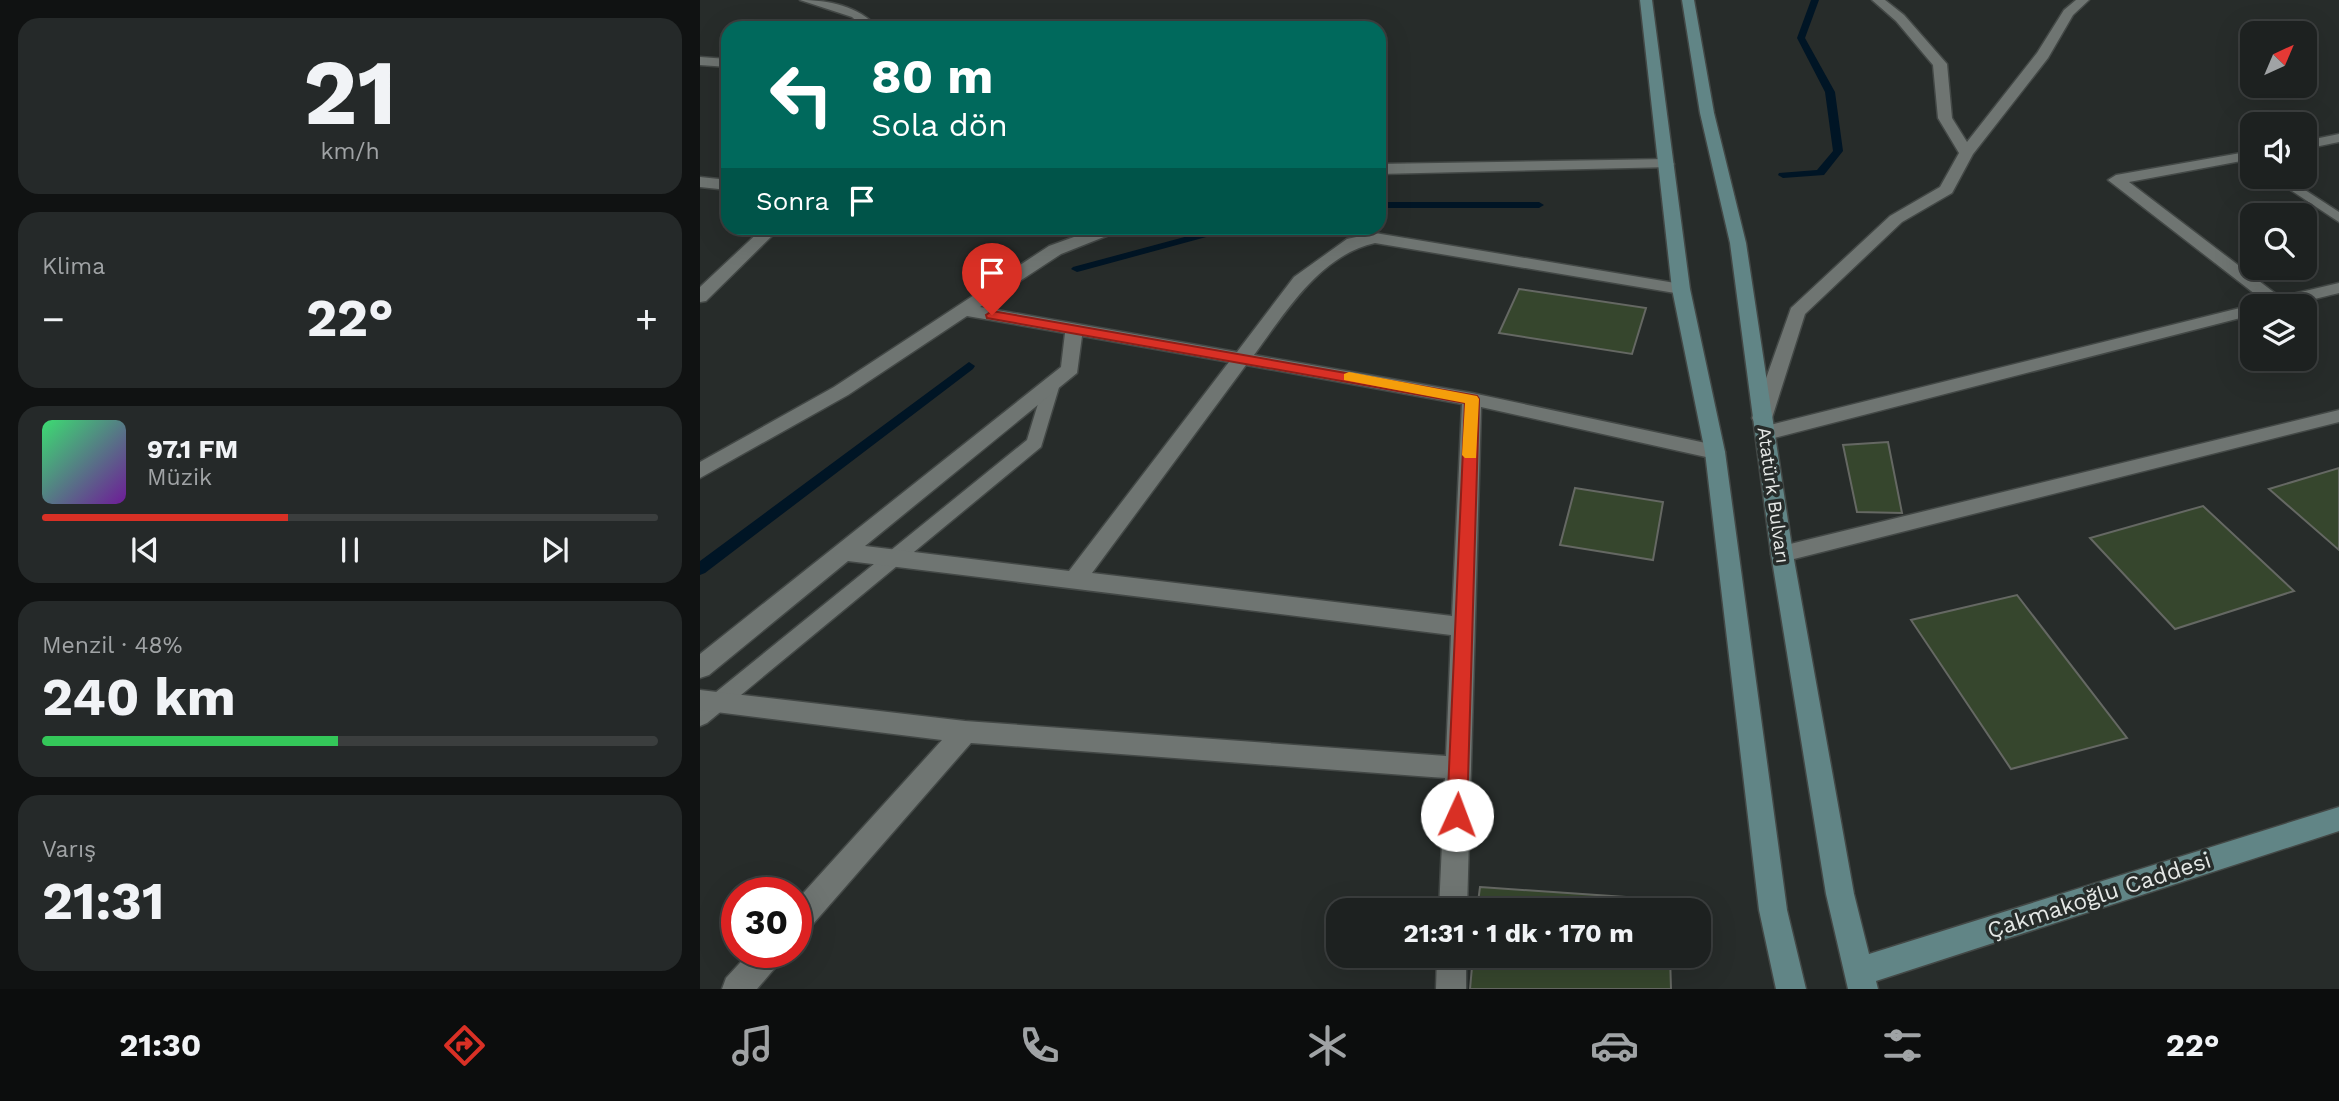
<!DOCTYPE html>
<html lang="tr">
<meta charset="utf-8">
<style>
:root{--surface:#1d2120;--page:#252929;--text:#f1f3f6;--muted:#a0a3a5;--line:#3b3e3e;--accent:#d93025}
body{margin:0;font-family:"Work Sans",sans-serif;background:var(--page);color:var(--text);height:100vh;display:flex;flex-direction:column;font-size:26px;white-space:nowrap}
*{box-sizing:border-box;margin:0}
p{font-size:23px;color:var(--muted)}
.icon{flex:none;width:38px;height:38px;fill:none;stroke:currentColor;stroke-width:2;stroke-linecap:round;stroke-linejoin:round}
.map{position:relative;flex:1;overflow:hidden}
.sheet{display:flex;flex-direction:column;gap:18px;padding:18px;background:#101212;width:700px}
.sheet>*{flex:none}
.banner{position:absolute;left:21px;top:21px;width:665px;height:214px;border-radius:21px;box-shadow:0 7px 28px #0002,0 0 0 2px var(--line);background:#00695c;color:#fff;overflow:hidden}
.needle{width:46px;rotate:44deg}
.buttons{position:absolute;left:1540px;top:21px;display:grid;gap:14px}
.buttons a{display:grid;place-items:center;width:77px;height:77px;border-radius:14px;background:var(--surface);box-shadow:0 7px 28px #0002,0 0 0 2px var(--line);font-size:35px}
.speed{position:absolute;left:21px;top:877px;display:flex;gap:14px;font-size:35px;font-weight:700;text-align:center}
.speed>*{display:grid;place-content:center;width:91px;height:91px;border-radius:50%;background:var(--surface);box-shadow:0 7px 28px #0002,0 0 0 2px var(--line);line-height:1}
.speed .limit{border:10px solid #d22;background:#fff;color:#111}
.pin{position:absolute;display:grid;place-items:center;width:60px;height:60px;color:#fff;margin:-72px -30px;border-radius:50% 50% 50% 0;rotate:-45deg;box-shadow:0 0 7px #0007}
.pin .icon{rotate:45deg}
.me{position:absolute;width:77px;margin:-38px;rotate:2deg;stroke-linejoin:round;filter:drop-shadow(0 0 5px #0008)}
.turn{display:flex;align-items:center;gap:24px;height:147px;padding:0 35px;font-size:32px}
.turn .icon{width:91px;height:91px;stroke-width:2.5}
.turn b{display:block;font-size:49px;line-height:60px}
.then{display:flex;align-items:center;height:66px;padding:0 35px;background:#0003;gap:14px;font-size:26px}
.big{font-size:52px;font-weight:700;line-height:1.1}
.sheet .tile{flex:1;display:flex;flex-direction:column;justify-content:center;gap:10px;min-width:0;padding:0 24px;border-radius:21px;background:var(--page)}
.sheet .dial{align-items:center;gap:0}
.dial b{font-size:91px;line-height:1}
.song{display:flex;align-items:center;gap:21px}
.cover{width:84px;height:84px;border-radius:10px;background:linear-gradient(135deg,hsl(140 70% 55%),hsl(280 70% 35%))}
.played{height:7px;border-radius:4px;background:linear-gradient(90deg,var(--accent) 40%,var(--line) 40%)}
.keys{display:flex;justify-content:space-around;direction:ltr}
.heat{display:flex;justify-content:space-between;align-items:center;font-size:38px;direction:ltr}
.charge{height:10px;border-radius:5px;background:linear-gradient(90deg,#34c759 48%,var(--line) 0)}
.trip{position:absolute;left:626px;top:898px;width:385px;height:70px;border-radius:21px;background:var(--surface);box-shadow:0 7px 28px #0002,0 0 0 2px var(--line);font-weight:700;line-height:70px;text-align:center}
.tab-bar{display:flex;height:112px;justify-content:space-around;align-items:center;background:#0c0d0d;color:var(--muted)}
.tab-bar .icon{width:49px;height:49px}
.tab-bar .active{color:var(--accent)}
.tab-bar b{font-size:32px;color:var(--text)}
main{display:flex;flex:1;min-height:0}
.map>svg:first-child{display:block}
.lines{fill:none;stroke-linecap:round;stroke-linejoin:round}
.stream{fill:#001525;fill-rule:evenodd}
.building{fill:#36462d;stroke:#656863;stroke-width:2}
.lane-casing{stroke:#434846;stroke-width:3}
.street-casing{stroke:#434846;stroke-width:3}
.secondary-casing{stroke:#434846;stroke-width:3}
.lane{fill:#6f7572;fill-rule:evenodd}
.street{fill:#6f7572;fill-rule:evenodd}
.secondary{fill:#618586;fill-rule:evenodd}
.route{fill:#d93025;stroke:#8d1f18;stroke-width:2}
.slow{fill:#f59e0b}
.labels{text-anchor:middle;stroke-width:7;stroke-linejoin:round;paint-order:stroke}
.street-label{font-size:19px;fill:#e5e8e6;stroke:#272c2a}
.near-street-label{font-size:23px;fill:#e5e8e6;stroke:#272c2a}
</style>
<main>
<section class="sheet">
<div class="tile dial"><b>21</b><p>km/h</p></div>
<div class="tile"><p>Klima</p>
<div class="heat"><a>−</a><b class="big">22°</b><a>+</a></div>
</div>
<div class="tile">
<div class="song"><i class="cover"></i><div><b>97.1 FM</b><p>Müzik</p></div></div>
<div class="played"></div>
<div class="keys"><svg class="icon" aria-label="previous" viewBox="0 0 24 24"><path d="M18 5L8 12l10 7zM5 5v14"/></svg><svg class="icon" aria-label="pause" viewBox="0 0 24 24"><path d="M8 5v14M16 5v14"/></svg><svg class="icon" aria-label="next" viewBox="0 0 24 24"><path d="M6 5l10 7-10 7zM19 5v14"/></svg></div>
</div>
<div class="tile"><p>Menzil · 48%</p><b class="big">240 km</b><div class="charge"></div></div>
<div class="tile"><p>Varış</p><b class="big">21:31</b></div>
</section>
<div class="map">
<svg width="1639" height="989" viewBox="0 0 1639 989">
<rect width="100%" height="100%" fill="#272c2a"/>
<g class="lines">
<path class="stream" d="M1111,0H1119L1105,38L1135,92L1143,151L1124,175L1083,178L1078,175L1079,173L1117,170L1133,151L1125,92L1097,38Z
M679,202H839L844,205L839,208H679Z
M518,228H533L532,230L381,271L377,272L371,269L373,267Z
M269,362L275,366L273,369L5,573L0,575V561Z"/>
</g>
<path class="building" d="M819,289L946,308L932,354L799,333Z
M1188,442L1202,513L1157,512L1143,445Z
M1639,468V550L1569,489Z
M875,488L963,502L953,560L860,545Z
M1503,506L1594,591L1475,629L1390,538Z
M1317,595L1427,738L1311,769L1211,620Z
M780,887L969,900V910H777Z
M773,956H970L971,989H770Z"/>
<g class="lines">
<g class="lane-casing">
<path id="lane" d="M1571,177H1585L1639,212V222Z
M352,379L360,384L341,447L7,723L0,726V705L327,440L344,384Z"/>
</g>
<g class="street-casing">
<path id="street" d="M100,0C128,0 159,6 178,28H164L152,17Z
M1172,0H1185L1204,15L1247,64L1252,118L1267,142L1337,53L1364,10L1376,0H1389L1373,15L1348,58L1273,154L1252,193L1202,222L1105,314L1072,418L1069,423H1055L1052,418L1091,308L1190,216L1240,187L1259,153L1238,118L1233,65L1196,21Z
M0,57L28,59V67L0,65Z
M1639,134V142L1605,149V141Z
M1552,151V159L1429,182L1580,297L1639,283V293L1586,306H1552V315L1066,440L1059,438L1056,433L1059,428L1066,426L1552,305L1557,306L1564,301L1408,180L1416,175Z
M966,159L971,161L974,164L971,167L679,174V164Z
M0,177L28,180V190L0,187Z
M63,228H80L6,301L0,302V287Z
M399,228H421L419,231L361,254L280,307L537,352L594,277L647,239L675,233L981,284L990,289L981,294L675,243C620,255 585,313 554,355L772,393L1015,445L1022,447L1025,452L1022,457L1015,459L781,407L767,910H739L745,778L271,743L106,932L96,936V901L242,740L0,710V690L265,721L746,756L751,635L148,561L9,675L0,678V654L361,367L365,333L267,316L148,395L0,478V462L134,387L349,246ZM382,336L529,362L369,571L165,546L377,373ZM546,365L762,404L752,616L392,573Z
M1639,410V422L1082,562L1074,560L1071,554L1074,548L1082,546Z
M50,952H85L80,962L57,989H22L26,978Z
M737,956H766V989H736Z"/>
</g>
<g class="secondary-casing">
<path id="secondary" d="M940,0H952L990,289L1025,452L1087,910L1106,989H1076L1059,910L1005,452L972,289Z
M982,0H994L1014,113L1046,243L1093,554L1154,894L1169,954L1639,807V831L1176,981L1178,989H1148L1126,894L1071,554L1030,243L1000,113Z"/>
</g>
<use href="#lane" class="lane"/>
<use href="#street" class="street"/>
<use href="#secondary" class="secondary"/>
</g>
<path class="route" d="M292,311L777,396L779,399L767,815L764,821L757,824L750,821L747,815L765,403L287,318L286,315Z"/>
<path class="slow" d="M649,372L777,396L779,399L776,458H765L762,455L765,403L644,380V374Z"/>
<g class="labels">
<g class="street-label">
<text transform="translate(1074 495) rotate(82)" y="7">Atatürk Bulvarı</text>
</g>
<g class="near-street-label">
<text transform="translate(1399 895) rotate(-18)" y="8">Çakmakoğlu Caddesi</text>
</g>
</g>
</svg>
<div class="buttons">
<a><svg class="needle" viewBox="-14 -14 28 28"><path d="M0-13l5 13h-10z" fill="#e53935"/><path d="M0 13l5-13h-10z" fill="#a0a3a5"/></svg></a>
<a><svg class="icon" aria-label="sound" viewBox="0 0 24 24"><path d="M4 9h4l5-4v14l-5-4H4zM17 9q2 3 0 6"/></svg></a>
<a><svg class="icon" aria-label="search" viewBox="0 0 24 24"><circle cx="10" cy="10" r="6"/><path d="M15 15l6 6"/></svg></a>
<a><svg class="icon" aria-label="layers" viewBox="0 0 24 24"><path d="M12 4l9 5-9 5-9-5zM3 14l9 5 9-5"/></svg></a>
</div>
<div class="speed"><div class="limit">30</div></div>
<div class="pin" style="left:292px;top:315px;background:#d93025"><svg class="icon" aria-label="arrive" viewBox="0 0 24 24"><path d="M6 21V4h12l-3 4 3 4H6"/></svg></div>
<svg class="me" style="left:757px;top:815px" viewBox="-20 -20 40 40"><circle r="19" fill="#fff"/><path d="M0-13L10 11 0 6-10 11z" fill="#d93025"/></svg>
<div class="trip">21:31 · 1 dk · 170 m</div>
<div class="banner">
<div class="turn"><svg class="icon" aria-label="left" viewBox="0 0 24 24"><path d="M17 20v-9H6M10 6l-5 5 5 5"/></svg><div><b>80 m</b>Sola dön</div></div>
<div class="then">Sonra<svg class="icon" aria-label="arrive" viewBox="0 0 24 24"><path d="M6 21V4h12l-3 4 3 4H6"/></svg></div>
</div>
</div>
</main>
<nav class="tab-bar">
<b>21:30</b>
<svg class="icon active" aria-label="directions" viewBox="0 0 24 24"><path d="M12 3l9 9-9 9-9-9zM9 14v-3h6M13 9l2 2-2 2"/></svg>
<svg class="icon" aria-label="music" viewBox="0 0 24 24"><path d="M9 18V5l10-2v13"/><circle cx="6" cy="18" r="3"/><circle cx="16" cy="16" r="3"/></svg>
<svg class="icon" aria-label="phone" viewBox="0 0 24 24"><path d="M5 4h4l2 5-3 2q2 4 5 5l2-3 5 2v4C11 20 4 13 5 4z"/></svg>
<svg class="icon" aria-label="climate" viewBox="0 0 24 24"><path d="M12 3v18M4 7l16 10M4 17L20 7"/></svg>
<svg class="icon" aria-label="car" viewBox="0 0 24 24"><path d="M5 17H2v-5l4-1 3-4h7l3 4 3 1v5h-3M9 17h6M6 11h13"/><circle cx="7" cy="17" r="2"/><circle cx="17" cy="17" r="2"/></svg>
<svg class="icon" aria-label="filters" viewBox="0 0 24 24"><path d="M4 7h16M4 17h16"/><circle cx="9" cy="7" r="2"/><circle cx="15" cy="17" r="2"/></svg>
<b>22°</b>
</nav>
